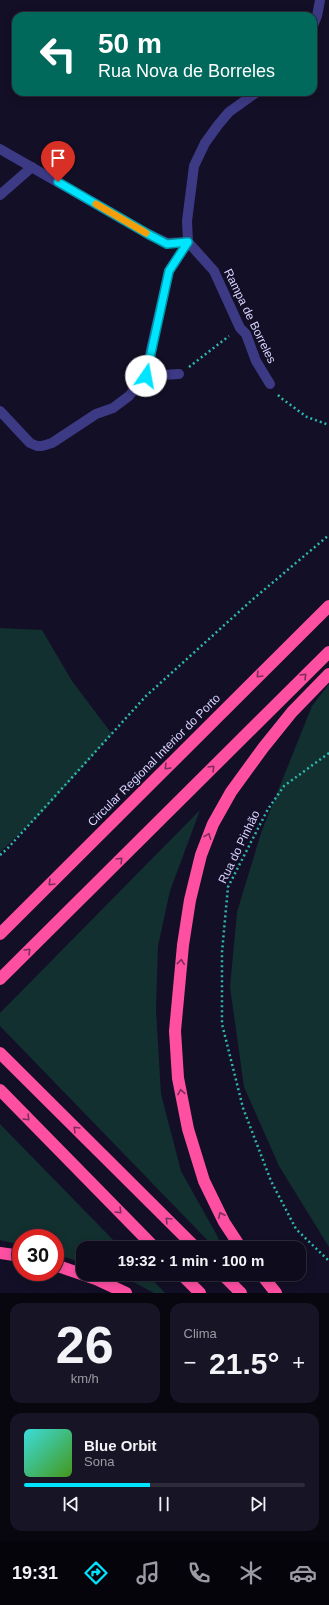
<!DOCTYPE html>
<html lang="pt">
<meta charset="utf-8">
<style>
:root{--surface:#0e0b1c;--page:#171425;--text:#f1f3f6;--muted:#9b9ba3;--line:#2e2b3b;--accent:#00e5ff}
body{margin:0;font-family:Arial,sans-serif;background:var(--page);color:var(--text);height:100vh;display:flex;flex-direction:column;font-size:15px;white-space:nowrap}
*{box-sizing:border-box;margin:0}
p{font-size:13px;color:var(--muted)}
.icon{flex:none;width:22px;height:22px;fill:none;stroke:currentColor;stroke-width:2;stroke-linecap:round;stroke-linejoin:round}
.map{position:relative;height:1293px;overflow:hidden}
.sheet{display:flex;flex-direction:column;gap:10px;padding:10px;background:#08060f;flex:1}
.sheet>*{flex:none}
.top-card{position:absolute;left:12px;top:12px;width:305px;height:84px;border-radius:12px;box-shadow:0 2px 10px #0003,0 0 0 1px var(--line);background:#00695c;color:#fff;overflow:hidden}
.speed{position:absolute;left:12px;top:1229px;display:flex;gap:8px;font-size:20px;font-weight:700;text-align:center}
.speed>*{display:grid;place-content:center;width:52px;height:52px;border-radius:50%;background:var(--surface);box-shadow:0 2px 10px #0003,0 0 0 1px var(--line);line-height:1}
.speed .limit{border:6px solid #d22;background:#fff;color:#111}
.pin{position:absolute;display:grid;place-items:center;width:34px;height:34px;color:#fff;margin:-41px -17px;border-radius:50% 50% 50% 0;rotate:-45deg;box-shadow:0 0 4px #0007}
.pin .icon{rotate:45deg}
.me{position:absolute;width:44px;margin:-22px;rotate:12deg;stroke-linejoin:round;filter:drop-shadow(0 0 3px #0008)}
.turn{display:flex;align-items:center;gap:14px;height:84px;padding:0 20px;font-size:18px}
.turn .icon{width:52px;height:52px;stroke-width:2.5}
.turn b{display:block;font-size:28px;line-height:34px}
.big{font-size:30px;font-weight:700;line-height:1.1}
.sheet .card{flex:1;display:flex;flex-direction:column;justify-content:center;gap:6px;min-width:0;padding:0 14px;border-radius:12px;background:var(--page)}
.sheet .dial{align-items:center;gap:0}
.dial b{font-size:52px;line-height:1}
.song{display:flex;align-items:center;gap:12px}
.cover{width:48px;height:48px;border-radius:6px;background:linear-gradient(135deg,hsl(180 70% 55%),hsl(100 70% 35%))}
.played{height:4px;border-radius:2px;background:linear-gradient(90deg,var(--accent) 45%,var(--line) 45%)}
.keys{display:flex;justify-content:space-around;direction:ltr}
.heat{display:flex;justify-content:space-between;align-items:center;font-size:22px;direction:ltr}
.sheet .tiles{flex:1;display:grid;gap:10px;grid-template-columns:1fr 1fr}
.card:last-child{grid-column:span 2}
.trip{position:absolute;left:76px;top:1241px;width:230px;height:40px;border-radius:12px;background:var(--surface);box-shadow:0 2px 10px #0003,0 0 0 1px var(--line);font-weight:700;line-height:40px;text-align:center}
.tab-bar{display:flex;height:64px;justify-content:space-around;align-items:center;background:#06040b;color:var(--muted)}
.tab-bar .icon{width:28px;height:28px}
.tab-bar .on{color:var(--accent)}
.tab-bar b{font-size:18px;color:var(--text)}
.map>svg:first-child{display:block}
.green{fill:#12302f}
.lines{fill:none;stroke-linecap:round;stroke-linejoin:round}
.path{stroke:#2fb8b0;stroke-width:2.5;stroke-dasharray:2 3;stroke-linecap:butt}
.minor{stroke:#3d3a85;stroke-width:10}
.highway{stroke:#ff4fa3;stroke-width:12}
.oneway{stroke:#7d2c5e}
.route-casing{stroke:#0095a6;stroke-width:10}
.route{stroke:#00e5ff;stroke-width:7}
.slow{stroke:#f59e0b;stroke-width:7}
.labels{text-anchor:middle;stroke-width:4;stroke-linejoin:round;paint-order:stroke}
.street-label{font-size:12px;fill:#d9d4ff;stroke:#130f26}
</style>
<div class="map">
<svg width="329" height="1293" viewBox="0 0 329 1293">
<rect width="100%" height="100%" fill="#130f26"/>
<path class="green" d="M0,628L42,630L72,681L112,734L43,812L0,852Z
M329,684V1247L279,1166L244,1087L230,987L237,912L261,833L312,706Z
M200,810L170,891L158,946L156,1010L161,1094L181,1171L219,1239L213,1246L0,1026V1013Z
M0,1124L121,1248H83V1263L55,1254V1238H21V1245L0,1240Z
M118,1274H147L165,1293H154Z"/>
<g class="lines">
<path class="path" d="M189,367L229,336
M278,395L281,398L307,417L329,425
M329,753L284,786L268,809L228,887L222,952V1024L243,1108L271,1181L296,1229L329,1261
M0,855L7,849L146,696L252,600L329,535"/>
<path class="minor" d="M313,26L317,16L320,0
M0,149L148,234L167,243L188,242
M0,195L32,167
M188,242L187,221L194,166L205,143L218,125L229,112L257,92
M188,242L214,271L240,328L246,334L256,361L270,384
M145,376L179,374
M0,411L30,443L37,446H42L52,443L96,414L113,408L129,396L145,376L169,271L188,242"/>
<path class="highway" d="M0,934L329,606
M0,979L329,652
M0,1053L196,1248
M0,1090L155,1248
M241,1248L224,1222L204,1181L188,1129L178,1078L175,1031L183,945L190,900L201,855L213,824L231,792L263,748L292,712L329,674
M0,1253L21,1256
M55,1265L96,1279L126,1293
M181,1274L200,1293
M222,1274L241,1293
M261,1274L276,1293"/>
</g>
<defs><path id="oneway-chevron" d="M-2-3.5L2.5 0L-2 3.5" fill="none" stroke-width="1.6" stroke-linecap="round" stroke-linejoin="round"/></defs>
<g class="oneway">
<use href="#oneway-chevron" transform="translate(259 675) rotate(135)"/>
<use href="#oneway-chevron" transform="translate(304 676) rotate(-45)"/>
<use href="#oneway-chevron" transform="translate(167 767) rotate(135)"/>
<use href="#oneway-chevron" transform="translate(212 768) rotate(-45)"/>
<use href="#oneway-chevron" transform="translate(208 836) rotate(-69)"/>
<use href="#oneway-chevron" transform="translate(120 860) rotate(-45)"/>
<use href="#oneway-chevron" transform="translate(51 883) rotate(135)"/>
<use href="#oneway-chevron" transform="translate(28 951) rotate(-45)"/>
<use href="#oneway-chevron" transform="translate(181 962) rotate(-84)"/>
<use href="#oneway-chevron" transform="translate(181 1092) rotate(-101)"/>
<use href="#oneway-chevron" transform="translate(27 1118) rotate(45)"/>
<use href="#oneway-chevron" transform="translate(76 1129) rotate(-135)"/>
<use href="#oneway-chevron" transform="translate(119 1211) rotate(45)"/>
<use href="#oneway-chevron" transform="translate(221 1215) rotate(-116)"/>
<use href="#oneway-chevron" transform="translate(168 1220) rotate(-135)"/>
</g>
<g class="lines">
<g class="route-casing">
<path id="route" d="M58,182L148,234L167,244L188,242L169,271L146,376"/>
</g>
<use href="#route" class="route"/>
<path class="slow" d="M96,204L146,233"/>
</g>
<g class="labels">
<g class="street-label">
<text transform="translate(250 316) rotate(64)" y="4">Rampa de Borreles</text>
<text transform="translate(154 760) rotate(-45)" y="4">Circular Regional Interior do Porto</text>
<text transform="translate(239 847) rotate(-64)" y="4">Rua do Pinhão</text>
</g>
</g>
</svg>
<div class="speed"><div class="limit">30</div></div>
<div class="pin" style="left:58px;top:182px;background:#d93025"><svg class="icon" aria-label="arrive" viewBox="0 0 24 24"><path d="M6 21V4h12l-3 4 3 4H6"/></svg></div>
<svg class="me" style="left:146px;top:376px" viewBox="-20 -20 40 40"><circle r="19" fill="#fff"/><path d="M0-13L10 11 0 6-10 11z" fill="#00e5ff"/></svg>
<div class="trip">19:32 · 1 min · 100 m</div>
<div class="top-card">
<div class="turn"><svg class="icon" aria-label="left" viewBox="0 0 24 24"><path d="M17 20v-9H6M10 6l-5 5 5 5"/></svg><div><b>50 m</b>Rua Nova de Borreles</div></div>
</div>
</div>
<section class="sheet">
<div class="tiles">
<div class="card dial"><b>26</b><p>km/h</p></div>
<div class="card"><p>Clima</p>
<div class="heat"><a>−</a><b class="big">21.5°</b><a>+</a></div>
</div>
<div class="card">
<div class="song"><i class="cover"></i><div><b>Blue Orbit</b><p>Sona</p></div></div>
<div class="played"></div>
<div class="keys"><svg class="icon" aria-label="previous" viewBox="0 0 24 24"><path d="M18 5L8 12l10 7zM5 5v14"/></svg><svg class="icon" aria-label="pause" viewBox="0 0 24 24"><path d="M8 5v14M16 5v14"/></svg><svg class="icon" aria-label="next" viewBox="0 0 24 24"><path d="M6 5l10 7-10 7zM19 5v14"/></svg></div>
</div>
</div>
</section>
<nav class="tab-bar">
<b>19:31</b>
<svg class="icon on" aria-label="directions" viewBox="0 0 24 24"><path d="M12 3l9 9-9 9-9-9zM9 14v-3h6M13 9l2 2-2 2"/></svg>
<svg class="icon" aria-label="music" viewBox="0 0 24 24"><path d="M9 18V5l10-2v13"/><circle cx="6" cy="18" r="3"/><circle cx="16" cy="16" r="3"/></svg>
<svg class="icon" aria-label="phone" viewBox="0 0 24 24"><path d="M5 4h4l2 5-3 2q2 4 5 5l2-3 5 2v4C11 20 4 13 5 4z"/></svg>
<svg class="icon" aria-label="climate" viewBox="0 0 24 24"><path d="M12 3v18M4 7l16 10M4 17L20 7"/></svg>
<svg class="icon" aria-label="car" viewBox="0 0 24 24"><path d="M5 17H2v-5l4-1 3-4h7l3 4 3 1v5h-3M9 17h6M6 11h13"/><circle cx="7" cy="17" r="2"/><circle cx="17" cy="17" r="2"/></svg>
</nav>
